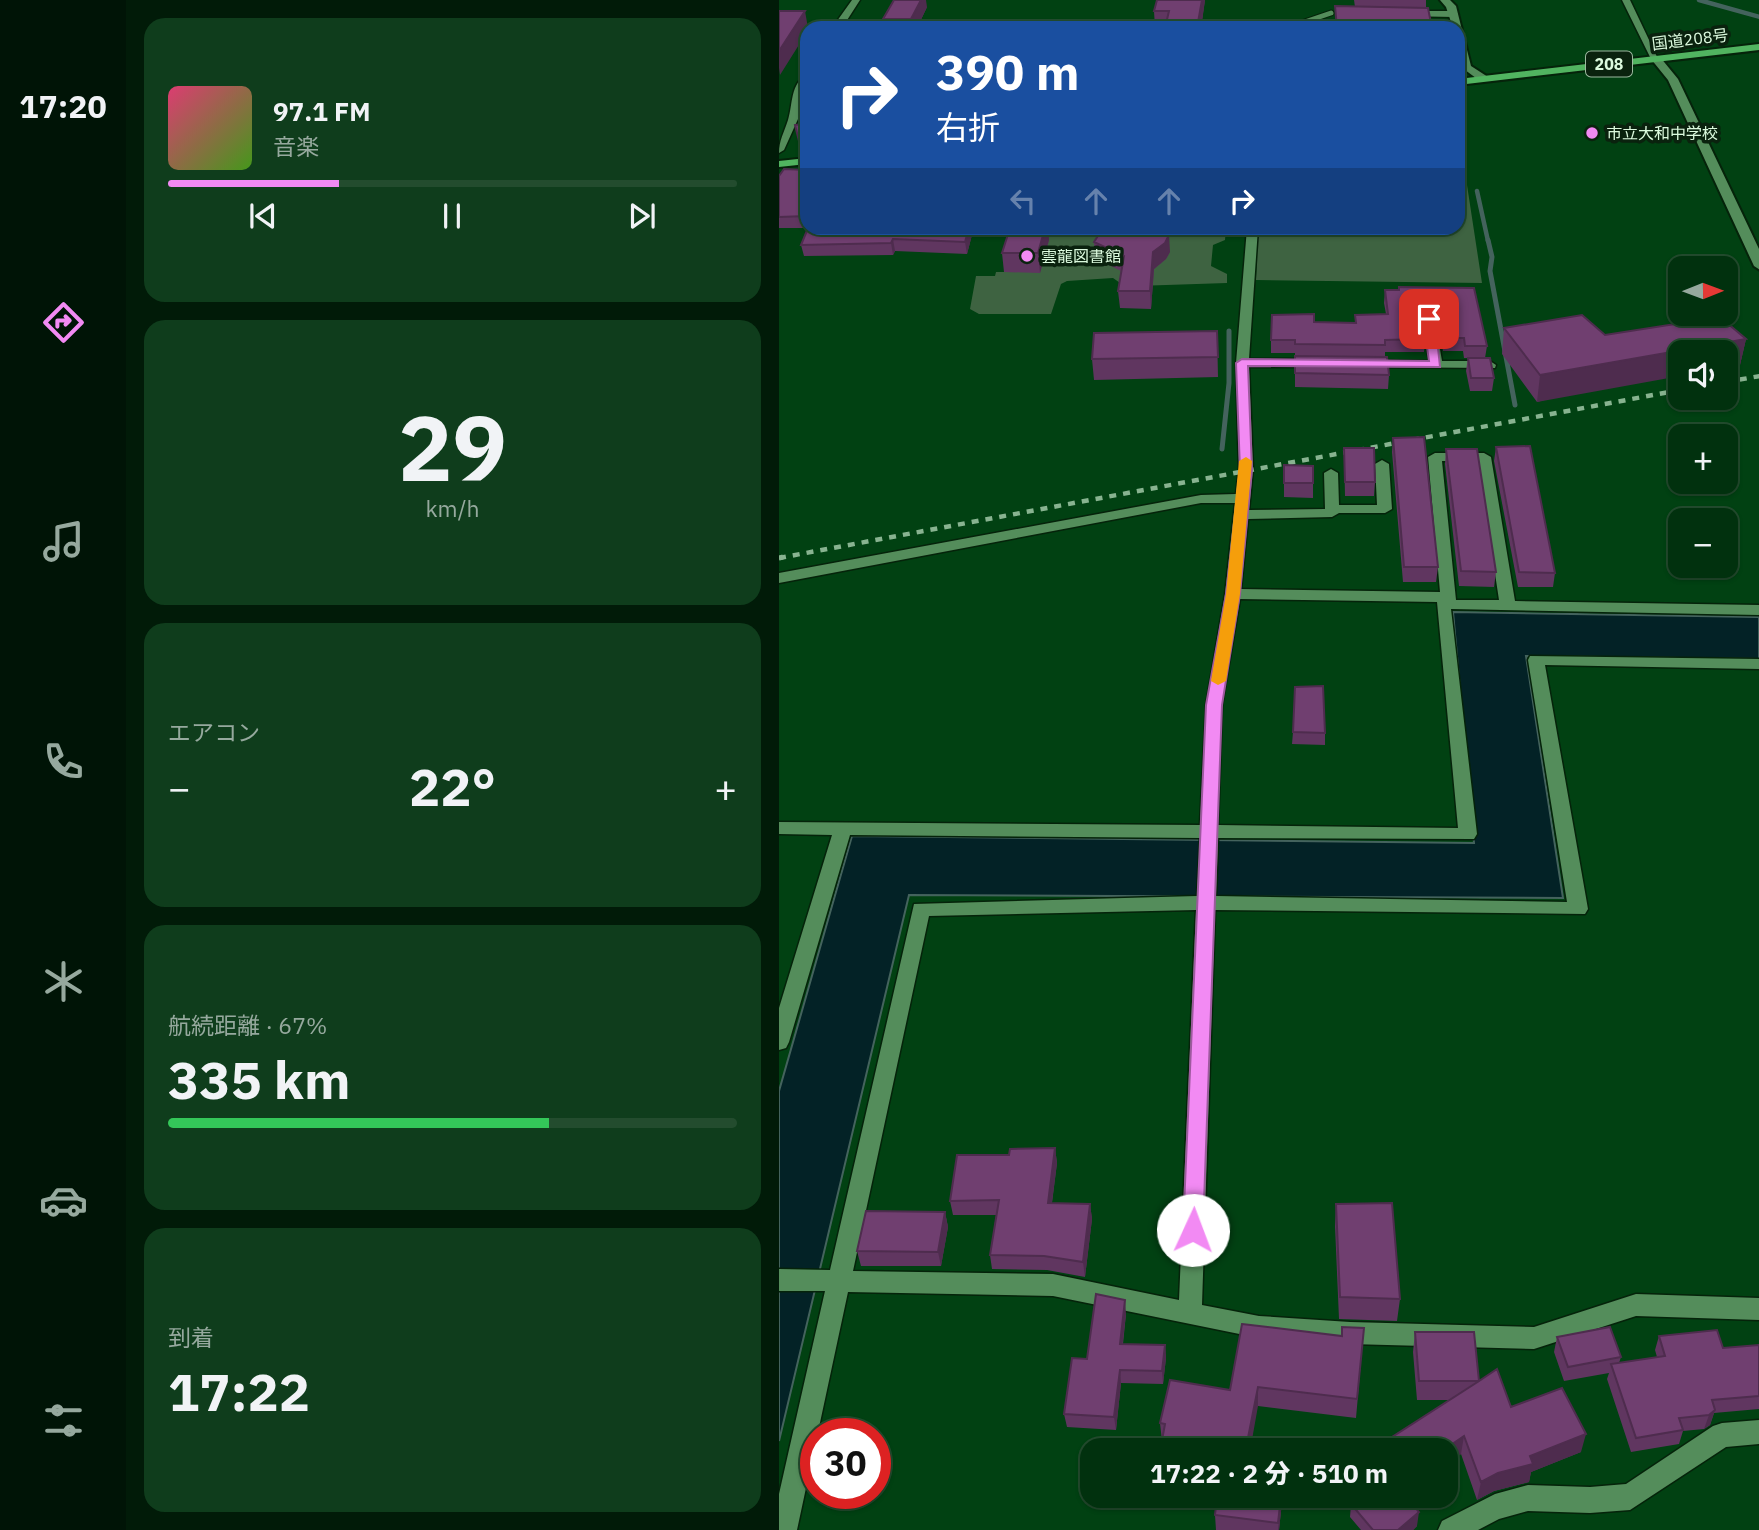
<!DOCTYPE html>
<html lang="ja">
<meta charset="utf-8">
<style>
:root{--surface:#01310e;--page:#0f3d1c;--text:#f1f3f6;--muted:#96a99e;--line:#234c2e;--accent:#f28af3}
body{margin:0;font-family:"IBM Plex Sans","Noto Sans JP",sans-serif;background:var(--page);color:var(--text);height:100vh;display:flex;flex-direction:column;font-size:26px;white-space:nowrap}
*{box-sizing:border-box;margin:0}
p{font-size:23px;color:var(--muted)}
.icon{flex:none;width:38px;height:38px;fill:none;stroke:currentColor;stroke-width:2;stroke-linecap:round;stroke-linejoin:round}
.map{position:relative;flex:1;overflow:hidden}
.side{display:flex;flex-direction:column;gap:18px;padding:18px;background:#011b08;width:653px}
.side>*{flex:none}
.top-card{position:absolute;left:21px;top:21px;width:665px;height:214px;border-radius:21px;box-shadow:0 2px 5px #0004,0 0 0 2px var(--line);background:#1a4fa0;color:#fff;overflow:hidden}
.needle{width:46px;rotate:89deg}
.fabs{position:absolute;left:889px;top:256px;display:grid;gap:14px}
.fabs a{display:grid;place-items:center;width:70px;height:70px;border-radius:14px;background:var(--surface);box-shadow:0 2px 5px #0004,0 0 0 2px var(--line);font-size:35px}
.speed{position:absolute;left:21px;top:1418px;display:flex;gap:14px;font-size:35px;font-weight:700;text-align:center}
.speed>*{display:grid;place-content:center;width:91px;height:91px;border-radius:50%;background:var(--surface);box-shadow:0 2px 5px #0004,0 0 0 2px var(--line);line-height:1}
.speed .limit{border:10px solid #d22;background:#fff;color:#111}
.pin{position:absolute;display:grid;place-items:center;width:60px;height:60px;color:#fff;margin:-30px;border-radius:14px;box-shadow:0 4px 10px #0006}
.me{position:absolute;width:77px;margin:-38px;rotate:2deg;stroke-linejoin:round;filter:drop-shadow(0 0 5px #0008)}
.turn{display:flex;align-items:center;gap:24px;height:147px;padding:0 21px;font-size:32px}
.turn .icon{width:91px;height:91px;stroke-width:2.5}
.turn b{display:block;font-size:49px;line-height:60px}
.lanes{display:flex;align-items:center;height:66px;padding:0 21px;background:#0003;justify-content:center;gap:35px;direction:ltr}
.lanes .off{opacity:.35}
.big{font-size:52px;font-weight:800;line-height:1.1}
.side .widget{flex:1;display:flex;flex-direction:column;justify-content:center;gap:10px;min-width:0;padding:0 24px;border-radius:21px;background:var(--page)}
.side .dial{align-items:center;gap:0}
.dial b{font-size:91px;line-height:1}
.song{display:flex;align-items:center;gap:21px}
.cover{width:84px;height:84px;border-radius:10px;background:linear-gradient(135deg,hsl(340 70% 55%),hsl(100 70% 35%))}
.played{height:7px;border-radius:4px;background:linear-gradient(90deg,var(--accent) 30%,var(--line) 30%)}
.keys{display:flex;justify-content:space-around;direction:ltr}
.heat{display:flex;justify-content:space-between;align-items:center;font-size:38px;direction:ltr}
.charge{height:10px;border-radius:5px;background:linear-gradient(90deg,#34c759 67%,var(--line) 0)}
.trip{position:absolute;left:301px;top:1438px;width:378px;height:70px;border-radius:21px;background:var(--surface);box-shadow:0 2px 5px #0004,0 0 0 2px var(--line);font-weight:800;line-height:70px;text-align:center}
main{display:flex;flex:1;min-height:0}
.dock{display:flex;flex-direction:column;width:126px;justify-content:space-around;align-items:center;background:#001406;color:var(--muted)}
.dock .icon{width:49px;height:49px}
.dock .active{color:var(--accent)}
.dock b{font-size:32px;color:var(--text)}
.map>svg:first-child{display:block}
.green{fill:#3e6341}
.water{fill:#032226;stroke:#44635d;stroke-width:2}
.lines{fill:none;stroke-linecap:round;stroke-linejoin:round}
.stream-far1{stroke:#44635d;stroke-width:4.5}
.stream{stroke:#44635d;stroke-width:5}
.service-casing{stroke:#05230a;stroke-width:7}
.minor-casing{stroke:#05230a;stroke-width:3}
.tertiary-casing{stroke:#05230a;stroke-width:4}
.trunk-casing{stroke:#05230a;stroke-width:4}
.service{stroke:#548d5b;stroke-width:5}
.minor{fill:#548d5b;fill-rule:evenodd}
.tertiary{fill:#548d5b;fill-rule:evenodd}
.trunk{fill:#51b460;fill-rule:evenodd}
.rail-far1{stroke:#88b390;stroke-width:4.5;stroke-dasharray:7 7;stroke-linecap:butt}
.rail{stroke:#88b390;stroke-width:5;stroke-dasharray:9 9;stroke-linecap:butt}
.wall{fill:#603660}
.shaded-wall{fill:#4e2c4e}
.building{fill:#703f70;stroke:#4e2c4e;stroke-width:2}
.route{fill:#f28af3;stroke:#9d5a9e;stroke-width:2}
.slow{fill:#f59e0b}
.poi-dot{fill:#f28af3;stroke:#0a220e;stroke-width:2.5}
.labels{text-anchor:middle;stroke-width:7;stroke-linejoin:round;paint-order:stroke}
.far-street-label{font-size:16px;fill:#dcfade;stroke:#0a220e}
.shield{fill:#0a220e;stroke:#9db9a0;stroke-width:2}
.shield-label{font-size:16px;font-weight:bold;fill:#dcfade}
.far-poi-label{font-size:16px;fill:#dcfade;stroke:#0a220e;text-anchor:start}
</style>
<main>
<nav class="dock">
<b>17:20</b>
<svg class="icon active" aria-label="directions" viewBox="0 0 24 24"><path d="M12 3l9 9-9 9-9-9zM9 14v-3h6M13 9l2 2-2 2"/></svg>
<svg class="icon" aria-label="music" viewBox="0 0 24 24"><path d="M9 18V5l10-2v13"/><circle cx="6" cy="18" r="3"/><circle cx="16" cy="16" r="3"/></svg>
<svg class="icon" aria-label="phone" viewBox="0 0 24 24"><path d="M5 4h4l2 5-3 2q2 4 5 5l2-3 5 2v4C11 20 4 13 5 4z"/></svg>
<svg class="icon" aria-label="climate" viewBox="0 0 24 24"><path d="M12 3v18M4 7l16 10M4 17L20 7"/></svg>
<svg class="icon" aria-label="car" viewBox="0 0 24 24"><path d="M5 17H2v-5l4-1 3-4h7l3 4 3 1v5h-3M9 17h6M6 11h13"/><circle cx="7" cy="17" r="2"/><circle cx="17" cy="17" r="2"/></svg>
<svg class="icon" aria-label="filters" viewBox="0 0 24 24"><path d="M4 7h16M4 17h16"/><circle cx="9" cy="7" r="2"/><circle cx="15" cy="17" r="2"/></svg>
</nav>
<section class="side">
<div class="widget">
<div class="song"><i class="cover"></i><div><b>97.1 FM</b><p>音楽</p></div></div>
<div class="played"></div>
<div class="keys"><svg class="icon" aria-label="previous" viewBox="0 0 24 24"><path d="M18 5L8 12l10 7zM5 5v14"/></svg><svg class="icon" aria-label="pause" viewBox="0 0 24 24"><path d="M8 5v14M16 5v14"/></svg><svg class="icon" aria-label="next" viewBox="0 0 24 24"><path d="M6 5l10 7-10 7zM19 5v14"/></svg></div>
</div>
<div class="widget dial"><b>29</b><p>km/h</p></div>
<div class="widget"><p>エアコン</p>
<div class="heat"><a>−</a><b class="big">22°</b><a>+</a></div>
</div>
<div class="widget"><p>航続距離 · 67%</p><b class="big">335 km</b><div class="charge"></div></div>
<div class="widget"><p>到着</p><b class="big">17:22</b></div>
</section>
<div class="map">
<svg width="981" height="1530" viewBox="0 0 981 1530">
<rect width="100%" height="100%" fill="#014112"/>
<path class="green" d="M679,185H688L703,283L477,280L479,228H679Z
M240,228H447L446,240L434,245L432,266L448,274V283L357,286L344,285L334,278L288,281L282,284L272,314H200L191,309L197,276H216L217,272H225Z"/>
<path class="water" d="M674,612L980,617V659L747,656L784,898L130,895L0,1441V1091L73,836L695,843Z"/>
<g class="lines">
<path class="stream-far1" d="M920,0L981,17
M698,191L709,241"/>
<path class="stream" d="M709,240L713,257L711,271L736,405
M443,449L450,383V331"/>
<g class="service-casing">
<path id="service" d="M508,28L552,13"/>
</g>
<g class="minor-casing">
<path id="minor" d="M73,0H81L63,28H53Z
M843,0H851L880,61L872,59Z
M626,11H675L679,14L675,17L623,16Z
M28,74L19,119L5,150L0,153C0,140 5,133 9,120C14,104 11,84 28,74Z
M468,228H479L470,359H540L546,363L540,367H470L474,469L470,510L546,509L545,473L552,469L559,473L560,505H598L596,464L603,460L610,464L613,509L606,513H560L553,517L469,519L462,589L661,592L649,457L656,453H705L712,457L736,601L981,605V615L672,609L698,834L695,839L439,838L437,896L788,902L749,660L751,656L981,659V669L766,665L809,909L806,914L436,910L423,1305L480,1316L571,1322L755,1327L857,1294L981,1298V1320L857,1316L755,1349L571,1344L480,1338L274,1296L69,1292L18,1530H0V1494L46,1291H0V1269L51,1270L135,904L418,896L421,838L71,835L10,1042L7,1048L0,1050V1008L53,835L0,834V822L421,825L427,705L446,594L456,503H422L0,583V573L422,495L457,494L460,469L457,363ZM663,461H699L720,600H677ZM461,599L658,602L679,828L439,825L443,705ZM417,910L400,1300L274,1274L74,1271L150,916Z
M650,315L656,319L663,361H711L717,365L716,368L581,367V361L586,360L650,361L644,319Z
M981,1420V1444L947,1447L851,1510L811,1513L749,1511L720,1519L699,1530H659L663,1521L716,1494L749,1485L811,1487L847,1484L934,1426L943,1423Z"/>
</g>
<g class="tertiary-casing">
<path id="tertiary" d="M661,0H671L677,6L692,66L709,77V81H701L682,67L679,28H674L667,7Z
M873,57H881L899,79L981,251V270L975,266L889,80L872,59Z"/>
</g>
<g class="trunk-casing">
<path id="trunk" d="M981,44V50L679,85V79Z
M28,158V164L0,167V161Z"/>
</g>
<use href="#service" class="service"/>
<use href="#minor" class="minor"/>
<use href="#tertiary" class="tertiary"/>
<use href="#trunk" class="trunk"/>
<path class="rail-far1" d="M947,382L981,376
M0,558L901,390"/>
<path class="rail" d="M0,558L4,557"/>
</g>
<path class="wall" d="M426,0L422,28H376L375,11Z
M575,0H647V8L653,28H557L556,6L576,7Z
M148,7L138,28H105L104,19Z
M28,123V228H194V231L188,254L116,251L114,255L25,256L22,245L29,228H0V176L26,170L16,125Z
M231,228H269L270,240L261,273L225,272L223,253Z
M315,242L391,252L387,259L375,269L372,309L341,308L339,291L342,271L316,258Z
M695,288L708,346L706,358L715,378L713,391H691L687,371L689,358H685L684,351H664L659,319L651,313L644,318L646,339L645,352H606V357L610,375L609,389L516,387V353H492V340L535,322L576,323V315L607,314L605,303L606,290Z
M725,328L826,335L967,339L961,365L947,368V352L758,402L723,354Z
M438,331L439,377L315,380L313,359Z
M614,438L659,567L657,582H624L613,452Z
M717,447L776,573L774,587H739L715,461Z
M565,448L596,482L595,496H566Z
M667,449L717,572L715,587L680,586L666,464Z
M505,465L534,466V498L505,497Z
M514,732L546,733V745L513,744Z
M276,1148L278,1163L273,1203L311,1204L313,1219L306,1277L268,1270L213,1269L211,1255L217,1215H174L171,1201L230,1155Z
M557,1204L621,1299L618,1321L560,1319L556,1226Z
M166,1212L169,1227L162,1266H82L78,1251Z
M347,1314L344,1344L386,1345L387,1358L384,1384L342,1383L337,1430L288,1427L285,1414L308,1359Z
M563,1327L585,1328L577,1418L479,1406L383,1441L381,1423L562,1336Z
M636,1332L700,1381L732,1407L802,1452L752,1472L750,1482L715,1491L698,1500L682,1454L667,1465V1451H606L607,1441L670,1400H638L634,1352Z
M880,1336L944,1348L980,1345V1409L935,1413L931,1425L925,1429L904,1431L900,1444L852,1452L828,1379L830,1373L785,1381L775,1352L778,1337L842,1357L840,1363L878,1357L876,1350Z
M438,1496H539L538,1506L503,1502L500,1530H437L436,1515Z
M572,1504L638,1526L634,1530H582L571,1517Z"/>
<path class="shaded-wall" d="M142,0H147L148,7L138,28H133L132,19Z
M423,0H426L422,28H418Z
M26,11L29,28L28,32L1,75L0,68V51Z
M190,228H194V231L188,254L186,242Z
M266,228H269L270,240L261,273L259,253Z
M390,235L391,252L387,259L375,269L372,309L371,291L374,252Z
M114,239L116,251L114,255L112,243Z
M652,300L651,313L641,319L642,307Z
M967,339L961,365L947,368V352H901V376L758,402L761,375Z
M276,1148L278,1163L271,1217L269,1203Z
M311,1204L313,1219L306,1277L304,1262Z
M166,1212L169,1227L162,1266L159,1252Z
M346,1300L347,1314L342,1357L341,1344Z
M386,1345L387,1358L384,1384L383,1371Z
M341,1370L342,1383L337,1430L335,1417Z
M479,1387V1406L471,1451L468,1443Z
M936,1410L931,1425L925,1429L930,1415Z
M807,1434L802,1452L752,1472L750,1482L715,1491L698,1500L702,1482L751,1456Z
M685,1436L682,1454L667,1465V1451H663Z
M502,1496H503V1502L500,1530H499Z
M640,1512L638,1526L634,1530H619Z"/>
<path class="building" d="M115,0H142L132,19H104Z
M378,0H423L418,28H386L390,11H375Z
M556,6L649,8L653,28H558Z
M0,11H26L0,51Z
M274,20L271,28H159L163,22Z
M28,123V147L21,145L16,125Z
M28,153V216L0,217V176L5,169L27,170L24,156L28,154Z
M29,228H190L186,242L114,239L112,243L22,245Z
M231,228H266L259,253H223Z
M324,228H383L390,235L386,243L374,252L371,291H339L345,256L315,242Z
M620,287L695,288L708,346H686L685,338H665L660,306L652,300L642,307L646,339L606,340V345L516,344V340H492L493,315L535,314V322L577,323L576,315L609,314L606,290H620Z
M803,315L826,335L941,317L967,339L761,375L725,328Z
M438,331L439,357L313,359L315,333Z
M516,356L608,357L610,375L516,373Z
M689,358H711L715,378H692Z
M645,437L659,567H625L614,438Z
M751,446L776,573L740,572L717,447Z
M565,448H595L596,482H566Z
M667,449H698L717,572L682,571Z
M505,465L534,466V483H505Z
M544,686L546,733L514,732L516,687Z
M276,1148L269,1203L311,1204L304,1262L265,1256L211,1255L220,1200L171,1201L178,1155H230L231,1149Z
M613,1203L621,1299L561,1297L557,1204Z
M87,1211L166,1212L159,1252L78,1251Z
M317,1294L346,1300L341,1344L386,1345L383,1371L341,1370L335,1417L285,1414L293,1358L308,1359Z
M463,1324L563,1336V1327L585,1328L578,1399L479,1387L468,1443L536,1451H381L386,1424L381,1423L391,1380L451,1390Z
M831,1327L842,1357L789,1367L778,1337Z
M938,1330L944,1348L980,1345V1396L933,1400L936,1410L930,1415L900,1418L904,1430L857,1438L832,1364L886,1356L880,1336Z
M636,1332H695L700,1381L718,1369L732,1407L783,1388L807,1434L751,1456L754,1464L719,1473L702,1482L685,1436L663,1451H611L607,1441L700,1381H640Z
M438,1496H502L499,1523L436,1515Z
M581,1496H627L640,1512L619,1530H594L572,1504Z"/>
<path class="route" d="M650,316L656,319L661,367L469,366L473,470L461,594L443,705L424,1230L421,1236L414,1239L407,1236L404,1230L427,705L447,594L461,470L457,363L463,359L650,361L644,319Z"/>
<path class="slow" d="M467,457L473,461L461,594L447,681L439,685L432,681L447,594L460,461Z"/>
<g class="poi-dot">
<circle cx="813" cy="133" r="7"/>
<circle cx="248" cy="256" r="7"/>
</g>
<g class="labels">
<g class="far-street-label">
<text transform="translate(911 39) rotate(-7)" y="6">国道208号</text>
</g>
<rect class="shield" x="807" y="51.5" width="46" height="25" rx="5"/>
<g class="shield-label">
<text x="830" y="70">208</text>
</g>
<g class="far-poi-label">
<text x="827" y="139">市立大和中学校</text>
<text x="262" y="262">雲龍図書館</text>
</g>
</g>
</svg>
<div class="fabs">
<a><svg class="needle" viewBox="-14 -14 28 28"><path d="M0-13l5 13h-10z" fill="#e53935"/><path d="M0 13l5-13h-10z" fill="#96a99e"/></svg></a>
<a><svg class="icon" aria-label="sound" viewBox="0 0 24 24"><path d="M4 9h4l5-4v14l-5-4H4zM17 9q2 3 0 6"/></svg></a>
<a>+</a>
<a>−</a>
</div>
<div class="speed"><div class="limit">30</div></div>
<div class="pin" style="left:650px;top:319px;background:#d93025"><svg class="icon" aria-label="arrive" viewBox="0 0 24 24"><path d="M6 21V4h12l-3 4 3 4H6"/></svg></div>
<svg class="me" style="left:414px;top:1230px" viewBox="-20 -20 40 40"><circle r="19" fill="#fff"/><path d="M0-13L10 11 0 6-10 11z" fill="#f28af3"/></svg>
<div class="trip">17:22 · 2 分 · 510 m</div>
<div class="top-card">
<div class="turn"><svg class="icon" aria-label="right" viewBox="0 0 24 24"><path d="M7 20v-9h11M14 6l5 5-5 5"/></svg><div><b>390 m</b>右折</div></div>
<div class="lanes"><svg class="icon off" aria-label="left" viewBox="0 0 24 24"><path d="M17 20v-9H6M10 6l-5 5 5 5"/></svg><svg class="icon off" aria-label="ahead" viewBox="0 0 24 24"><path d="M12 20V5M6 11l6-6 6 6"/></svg><svg class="icon off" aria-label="ahead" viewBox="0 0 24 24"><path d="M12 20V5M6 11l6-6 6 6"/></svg><svg class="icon" aria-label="right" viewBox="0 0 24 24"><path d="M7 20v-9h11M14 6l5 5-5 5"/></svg></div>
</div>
</div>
</main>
